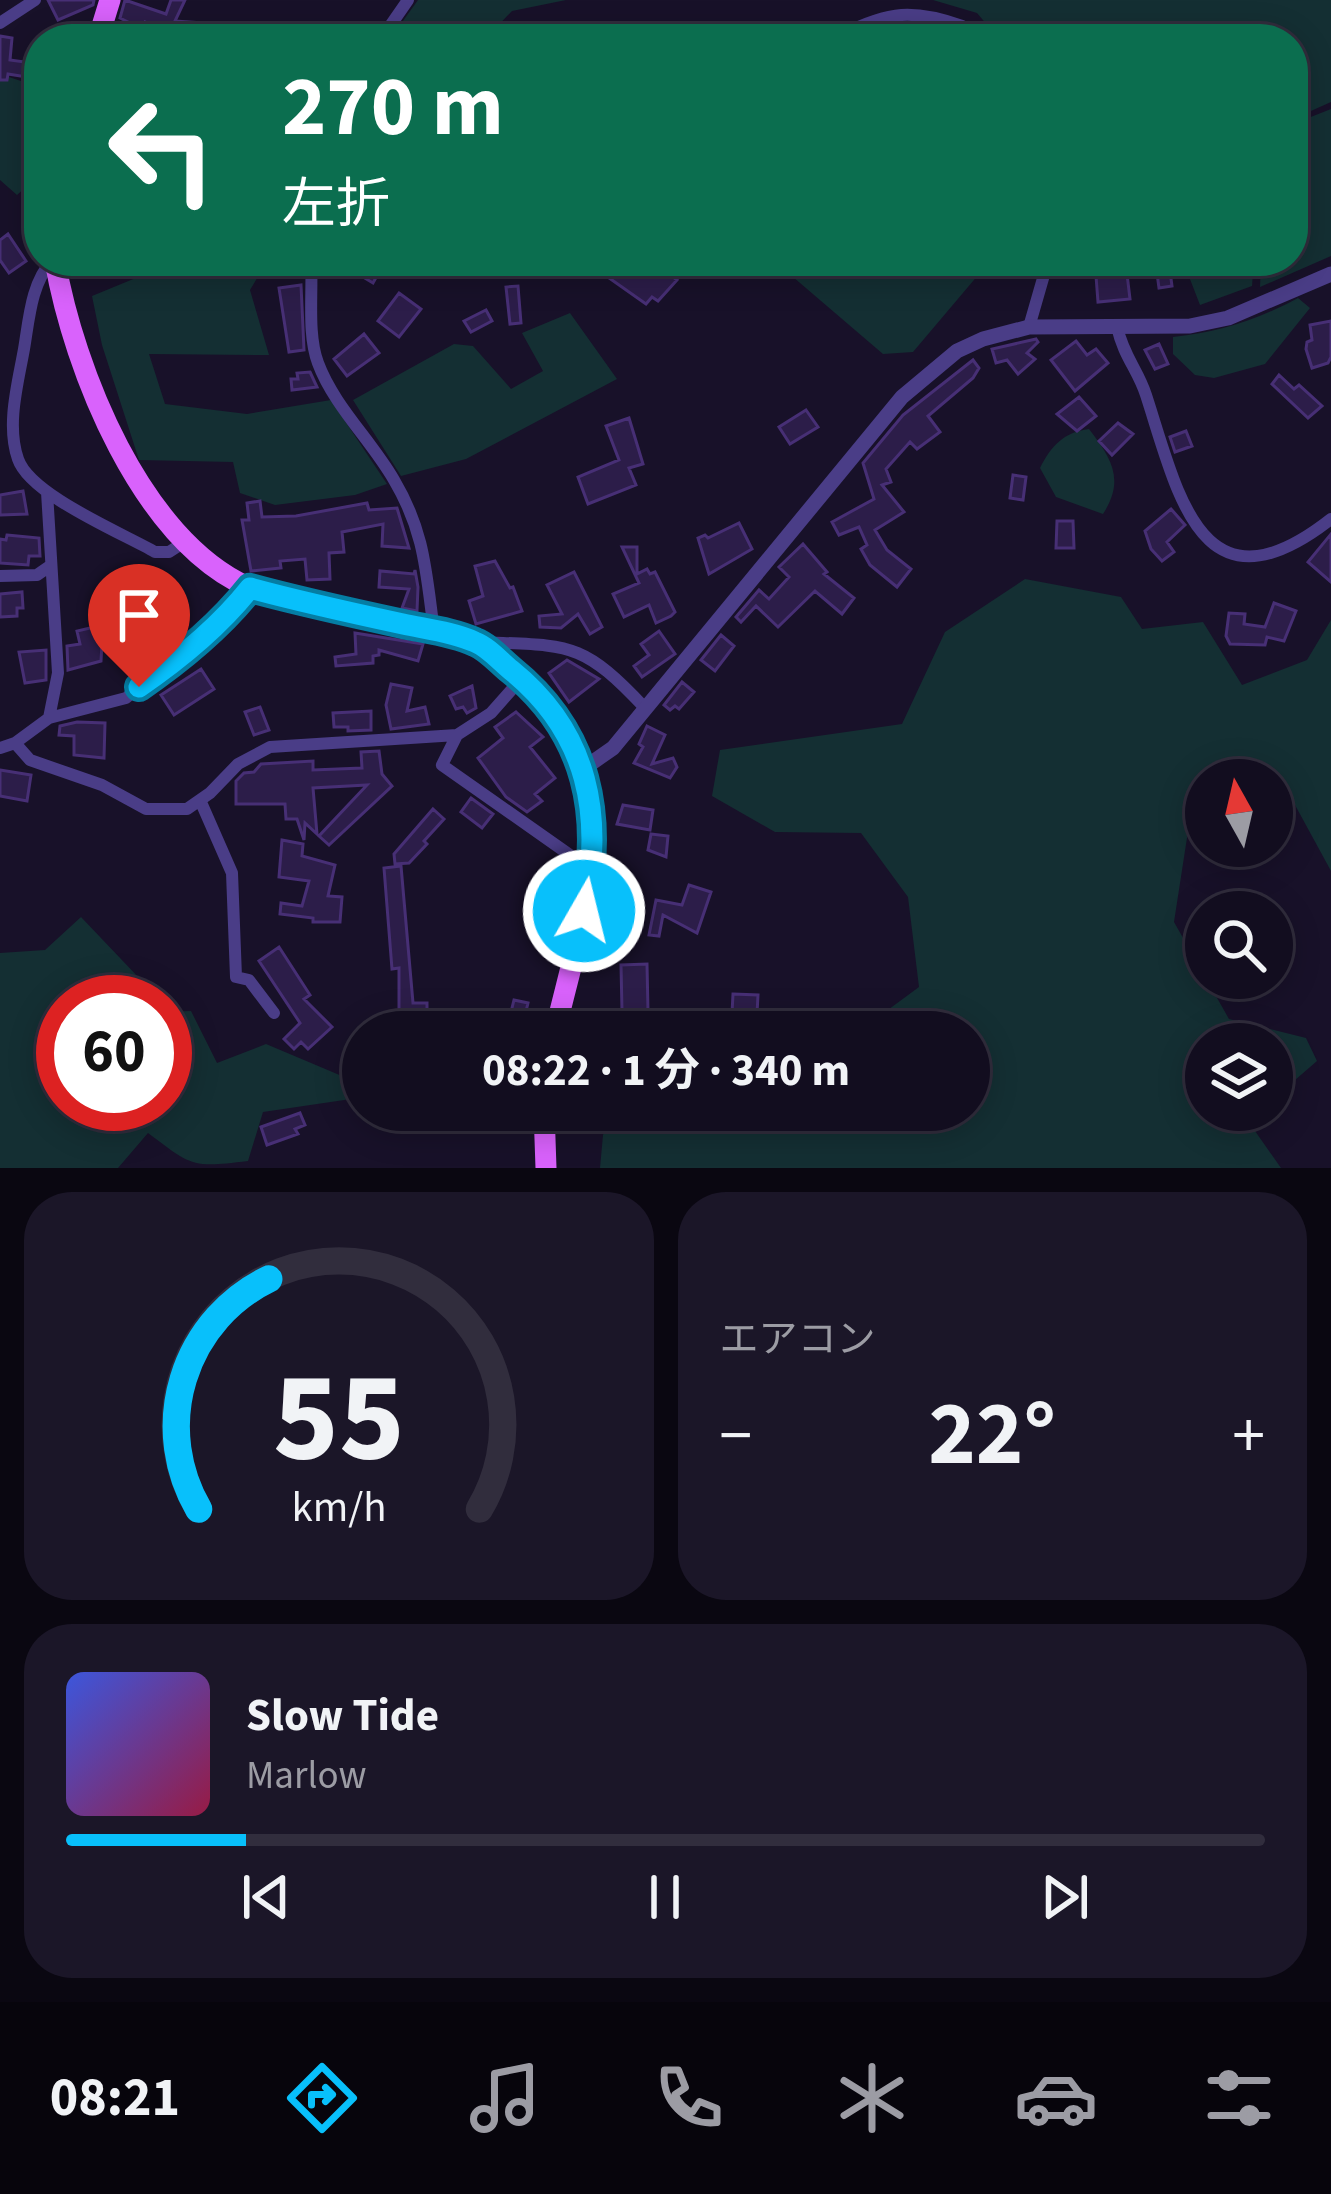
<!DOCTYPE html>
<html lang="ja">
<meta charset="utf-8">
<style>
:root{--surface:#120d1f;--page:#1b1628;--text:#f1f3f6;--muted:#9c9ca4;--line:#312d3d;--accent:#08c0fb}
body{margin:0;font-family:"Source Sans 3","Noto Sans JP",sans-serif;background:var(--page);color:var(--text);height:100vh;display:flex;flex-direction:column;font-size:45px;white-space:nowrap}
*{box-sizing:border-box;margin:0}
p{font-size:39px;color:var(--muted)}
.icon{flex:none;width:66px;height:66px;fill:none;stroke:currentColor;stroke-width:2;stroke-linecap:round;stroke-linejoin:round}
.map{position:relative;height:1168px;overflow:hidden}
.panel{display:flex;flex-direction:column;gap:24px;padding:24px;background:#0a0711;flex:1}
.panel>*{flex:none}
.banner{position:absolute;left:24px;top:24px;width:1284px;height:252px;border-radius:48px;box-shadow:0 6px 30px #0003,0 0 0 3px var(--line);background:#0b6e4f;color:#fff;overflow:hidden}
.needle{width:78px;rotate:352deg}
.buttons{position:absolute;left:1185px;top:759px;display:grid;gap:24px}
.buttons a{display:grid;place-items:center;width:108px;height:108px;border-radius:50%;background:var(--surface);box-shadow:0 6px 30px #0003,0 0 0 3px var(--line);font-size:60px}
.speed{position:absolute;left:36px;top:975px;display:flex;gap:24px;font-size:60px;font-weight:700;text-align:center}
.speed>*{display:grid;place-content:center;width:156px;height:156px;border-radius:50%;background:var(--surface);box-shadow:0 6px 30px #0003,0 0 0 3px var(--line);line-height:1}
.speed .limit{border:18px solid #d22;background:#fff;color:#111}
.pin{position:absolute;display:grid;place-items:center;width:102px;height:102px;color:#fff;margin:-123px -51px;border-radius:50% 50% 50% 0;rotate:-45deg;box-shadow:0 0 12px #0007}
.pin .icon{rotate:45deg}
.me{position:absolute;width:132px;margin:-66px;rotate:8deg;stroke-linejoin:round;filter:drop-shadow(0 0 9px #0008)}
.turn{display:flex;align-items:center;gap:42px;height:252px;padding:0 60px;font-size:54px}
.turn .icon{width:156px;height:156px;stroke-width:2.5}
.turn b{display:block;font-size:84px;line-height:102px}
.big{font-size:90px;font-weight:700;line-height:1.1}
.panel .tile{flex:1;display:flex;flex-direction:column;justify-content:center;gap:18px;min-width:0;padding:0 42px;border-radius:48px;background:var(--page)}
.panel .dial{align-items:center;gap:0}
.dial svg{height:312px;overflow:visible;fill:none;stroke:var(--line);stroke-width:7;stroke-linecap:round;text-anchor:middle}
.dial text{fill:var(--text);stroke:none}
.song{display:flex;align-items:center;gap:36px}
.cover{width:144px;height:144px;border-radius:18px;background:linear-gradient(135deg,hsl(230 70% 55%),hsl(340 70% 35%))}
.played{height:12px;border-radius:6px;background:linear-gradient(90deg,var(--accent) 15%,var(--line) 15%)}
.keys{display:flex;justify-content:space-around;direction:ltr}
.heat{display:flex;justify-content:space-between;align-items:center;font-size:66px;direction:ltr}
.panel .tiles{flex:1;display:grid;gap:24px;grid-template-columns:1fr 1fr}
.tile:last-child{grid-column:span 2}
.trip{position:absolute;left:342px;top:1011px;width:648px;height:120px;border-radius:60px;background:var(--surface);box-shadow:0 6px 30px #0003,0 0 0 3px var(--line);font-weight:700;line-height:120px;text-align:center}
.tabs{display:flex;height:192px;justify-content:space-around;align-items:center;background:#07050c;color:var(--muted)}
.tabs .icon{width:84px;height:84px}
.tabs .active{color:var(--accent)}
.tabs b{font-size:54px;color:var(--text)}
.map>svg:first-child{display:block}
.green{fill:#142f33}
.building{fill:#2c1d49;stroke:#472f75;stroke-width:3}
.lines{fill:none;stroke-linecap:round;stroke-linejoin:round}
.minor{stroke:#4a3d87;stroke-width:12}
.tertiary{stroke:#4a3d87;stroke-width:15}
.primary{stroke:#d962fc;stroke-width:21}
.route-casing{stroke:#057da3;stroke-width:30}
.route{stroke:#08c0fb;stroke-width:21}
</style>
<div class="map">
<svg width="1331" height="1168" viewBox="0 0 1331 1168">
<rect width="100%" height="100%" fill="#181129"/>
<path class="green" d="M418,0H566L512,11L485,39H390Z
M933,0H1331V102L1293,119V39H999L977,13Z
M0,74L39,87V175L17,195L0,180Z
M1331,109V256L1260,287L1261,261H1293V124Z
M177,261H255L259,275L250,290L269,355L149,354L165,404L247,414L331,400L387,484L355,495L275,505L240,493L233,462L139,460L102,345L92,296Z
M782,261H990L913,352L883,354L779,265Z
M1183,261H1254L1252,286L1200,305Z
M1298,298L1310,308L1265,364L1214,378L1195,375L1173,354V337C1219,332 1257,320 1298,298Z
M570,313L617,379L466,459L401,476L353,400L454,344L473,346L511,389L543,371L522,333Z
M1089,429C1112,459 1125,480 1103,514L1056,497L1040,468C1051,446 1064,432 1089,429Z
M1025,579L1121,597L1142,629L1203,622L1242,685L1307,660L1331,620V871L1295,805L1272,803V780H1206V799H1193L1174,922L1229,1019L1306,1038L1317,1061L1272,1100V1044H1206V1110H1260L1248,1121L1281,1168H600L603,1135L613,1110H969V1032H858L919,987L908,897L861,833L775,832L712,796L720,750L902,724L945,632Z
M81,917L140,979L139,1002H63V1104H165V1012L191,1011L217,1063L266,1044L349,1079L351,1099L263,1112L248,1161C191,1168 192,1166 148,1133L118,1168H0V953L45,950Z"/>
<path class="building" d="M48,0H94L93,5L58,20Z
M125,0L166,14L171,0H185L175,21L203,23L214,39H162L167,31L145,22L142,29L120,18Z
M0,36L12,38L10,60L39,64V79L8,74L7,80H0Z
M8,234L26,261L9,273L0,260V240Z
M359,261H373L382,267L373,283L353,271Z
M585,261H652L677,280L658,301L652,297L646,304Z
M1169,264L1172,286L1159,288L1156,266Z
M1127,274L1130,299L1098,302L1096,276Z
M301,285L304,350L289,352L279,288Z
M518,286L521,323L510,324L506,287Z
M399,293L421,309L399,337L378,321Z
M486,310L492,321L471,332L464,321Z
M1331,321V357L1328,363L1312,368L1306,349L1307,342L1312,340L1310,325Z
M364,334L379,353L347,376L334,359Z
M1036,339L1038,342L1027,353L1035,359L1018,374L1007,360L996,363L992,349Z
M1076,341L1087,355L1096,349L1108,363L1075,391L1051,360Z
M1159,344L1168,364L1155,369L1145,350Z
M973,360L979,368L973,378L928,416L940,432L917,449L910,442L886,469L891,482L882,485L904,512L875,530L887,550L911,569L897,587L870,565L861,549L867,545L859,527L839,535L832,522L874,499L863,463L903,415Z
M310,372L317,387L292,390L291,379H298L297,373Z
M1279,375L1294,389L1299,385L1322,406L1308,418L1272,384Z
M1079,397L1096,416L1077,431L1057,414Z
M806,410L818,427L790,444L779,427Z
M629,418L643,464L629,468L636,485L588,504L578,477L619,460L606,426Z
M1118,423L1133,434L1112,455L1099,441Z
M1186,431L1192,446L1175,452L1170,437Z
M1013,475L1026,477L1023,500L1010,498Z
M23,491L27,514L0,515V495Z
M260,501L262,517L296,516L367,503L369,510L397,508L409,548L382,546L383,524L342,532L344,552L329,553L330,579L307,580L305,559L280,561L281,568L251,571L242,520H249L247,503Z
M1171,509L1185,525L1167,542L1174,552L1162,561L1151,549L1145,531Z
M1057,521H1073L1074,548H1056Z
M739,523L752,549L709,574L698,538L705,535L708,538Z
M1331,534V582L1308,562Z
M7,535L39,538L40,556H29L28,565L0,563V539L6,540Z
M803,544L827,572L824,574L854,598L842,614L815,591L778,627L756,606L741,622L736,617L759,590L769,599L789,577L779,567Z
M622,547H637V574L647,569L650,574L655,572L675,612L671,616L656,623L649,605L624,617L613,594L639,583Z
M495,561L510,588L513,587L522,611L476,624L469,601L483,596L475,566Z
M415,570L418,587L417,611L402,608L409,589L379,587L380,571L414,574Z
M574,572L602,627L590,634L578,614L561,628L540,627L539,616L562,614L547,585Z
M142,579L153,592L139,604L129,599Z
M22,592L23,608H17V616L0,617V594Z
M1274,603L1296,611L1284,641L1267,637L1265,645L1230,644L1226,636L1229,613L1245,614L1244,624L1265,627Z
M103,625L101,661L68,670L67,646L80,644L77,631Z
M659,631L675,654L642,677L634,666L649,655L641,644Z
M355,633L423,644L418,661L379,650V655L373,656V663L336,666L335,657L356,654Z
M721,635L734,646L715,671L701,660Z
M46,650V680L25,683L19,652Z
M567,660L599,679L569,702L549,673Z
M201,669L214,689L174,715L161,695Z
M682,682L694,692L679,709L675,706L670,710L664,705Z
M391,684L412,688L407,711L425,707L429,724L391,729L386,705Z
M472,686L476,708L467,713L463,707L456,709L450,696Z
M260,707L269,730L254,735L245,712Z
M371,711V730L348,731V727H334L333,713Z
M516,712L543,737L530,747L555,778L535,794L542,801L527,812L506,797L478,758L503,738L495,727Z
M77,722L105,723L104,758L74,755V736L59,735L60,726Z
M647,726L665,735L652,764L673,758L677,767L670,778L634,763L643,747L639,744Z
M379,751L382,774L392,786L329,845L319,836L367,785L313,788L317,834L305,823L304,840L297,819H286L285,804H236V781L244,773L254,772L261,764L313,761V770L362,768L361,752Z
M0,770L31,775L27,801L0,796Z
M471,798L493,814L482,828L461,812Z
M623,805L653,810L650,830L617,824Z
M433,809L444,819L424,841L427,844L409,863L395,864L394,854Z
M651,834L668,836L666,857L648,850Z
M282,840L303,844L302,856L335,865L328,896L342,897L340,922H313V918L280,914L281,903L302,906L309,881L279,877Z
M401,866L413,1003H427V1027L414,1028V1014L399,1015V968L392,969L384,868Z
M689,885L711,892L697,933L663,915L659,936L649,935L656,900L682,905Z
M279,947L310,995L304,999L332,1027L308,1049L301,1042L294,1049L284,1039L300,1023L259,961Z
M647,964L648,1011H622L621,965Z
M733,994L758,995L757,1014L732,1013Z
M514,1000L528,1003L521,1032H506Z
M300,1113L305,1125L295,1129L298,1134L267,1145L261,1127Z"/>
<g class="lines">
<path class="minor" d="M0,23L35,0
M381,39L408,0
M833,39C884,14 906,6 962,26L969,39
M52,261C31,283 29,320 24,349C18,383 6,425 18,459C30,495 122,533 155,552H169L183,543
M311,261C313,292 307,334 318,363C334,406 371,440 394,480C425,532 426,573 434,631
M1029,327L1048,261
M1117,327C1124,357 1138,370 1146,395C1178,493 1201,621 1331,519
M47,492L58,673L49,718
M0,576L37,575L50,566
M481,642C569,646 581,640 644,707
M522,678L491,713L457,735L442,765L577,860L593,863
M15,743L30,760L102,785L146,809H187L210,793L238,764L270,747L457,735
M0,748L15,743L49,718L126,698L231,611L250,588
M200,800L232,873L236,977L249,980L274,1013"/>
<path class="tertiary" d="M583,769L613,748L902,397L957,351L983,339L1029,327L1190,326L1228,318L1331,274"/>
<path class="primary" d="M98,39L110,0
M55,261C74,370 141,539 248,587C301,611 367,616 424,629C441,632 462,634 477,642C494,651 512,670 526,683C634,781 583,912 555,1032
M544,1110L546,1168"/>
</g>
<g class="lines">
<g class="route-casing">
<path id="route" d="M139,687C180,659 219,627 250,588C301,602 352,613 403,624C426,629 453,632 475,642C488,647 500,661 511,670C589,733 604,816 584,911"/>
</g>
<use href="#route" class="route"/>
</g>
</svg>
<div class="buttons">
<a><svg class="needle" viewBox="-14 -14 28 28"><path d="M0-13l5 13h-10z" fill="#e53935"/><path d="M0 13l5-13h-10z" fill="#9c9ca4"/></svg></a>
<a><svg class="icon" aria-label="search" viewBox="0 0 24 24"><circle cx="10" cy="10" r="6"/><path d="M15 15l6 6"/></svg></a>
<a><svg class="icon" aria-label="layers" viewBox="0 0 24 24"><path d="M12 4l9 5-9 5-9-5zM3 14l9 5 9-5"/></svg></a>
</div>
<div class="speed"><div class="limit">60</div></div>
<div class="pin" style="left:139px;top:687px;background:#d93025"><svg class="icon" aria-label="arrive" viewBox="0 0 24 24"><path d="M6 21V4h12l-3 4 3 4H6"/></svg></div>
<svg class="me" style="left:584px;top:911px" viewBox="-20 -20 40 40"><circle r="17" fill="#08c0fb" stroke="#fff" stroke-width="3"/><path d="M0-11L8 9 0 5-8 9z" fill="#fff"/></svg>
<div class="trip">08:22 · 1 分 · 340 m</div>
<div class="banner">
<div class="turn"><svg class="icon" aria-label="left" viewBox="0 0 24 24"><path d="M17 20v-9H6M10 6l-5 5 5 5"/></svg><div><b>270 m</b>左折</div></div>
</div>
</div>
<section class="panel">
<div class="tiles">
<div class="tile dial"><svg viewBox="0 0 100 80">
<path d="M14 69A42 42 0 1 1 86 69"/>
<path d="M14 69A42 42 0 0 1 32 10" stroke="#08c0fb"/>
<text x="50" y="56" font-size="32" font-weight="700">55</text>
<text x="50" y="72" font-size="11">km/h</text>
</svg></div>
<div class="tile"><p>エアコン</p>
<div class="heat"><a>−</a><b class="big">22°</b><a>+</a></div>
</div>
<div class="tile">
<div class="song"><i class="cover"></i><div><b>Slow Tide</b><p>Marlow</p></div></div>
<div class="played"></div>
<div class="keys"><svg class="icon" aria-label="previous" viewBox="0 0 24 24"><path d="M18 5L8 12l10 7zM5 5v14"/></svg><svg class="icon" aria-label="pause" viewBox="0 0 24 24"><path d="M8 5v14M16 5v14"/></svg><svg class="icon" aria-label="next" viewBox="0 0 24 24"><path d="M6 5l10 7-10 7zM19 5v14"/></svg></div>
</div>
</div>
</section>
<nav class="tabs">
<b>08:21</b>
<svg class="icon active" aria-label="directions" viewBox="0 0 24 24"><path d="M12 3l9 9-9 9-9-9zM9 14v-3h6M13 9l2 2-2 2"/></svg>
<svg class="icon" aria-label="music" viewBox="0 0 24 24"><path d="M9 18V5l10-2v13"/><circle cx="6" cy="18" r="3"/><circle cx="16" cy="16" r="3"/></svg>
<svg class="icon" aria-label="phone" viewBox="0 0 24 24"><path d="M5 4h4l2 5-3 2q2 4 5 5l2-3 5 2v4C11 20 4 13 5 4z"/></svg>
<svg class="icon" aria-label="climate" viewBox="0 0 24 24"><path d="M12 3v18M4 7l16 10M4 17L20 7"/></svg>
<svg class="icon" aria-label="car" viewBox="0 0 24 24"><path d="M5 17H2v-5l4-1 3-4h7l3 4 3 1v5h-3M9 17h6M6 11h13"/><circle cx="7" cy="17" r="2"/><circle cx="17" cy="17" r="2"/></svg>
<svg class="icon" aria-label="filters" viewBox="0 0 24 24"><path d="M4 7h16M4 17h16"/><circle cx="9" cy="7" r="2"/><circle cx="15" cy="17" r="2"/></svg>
</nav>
